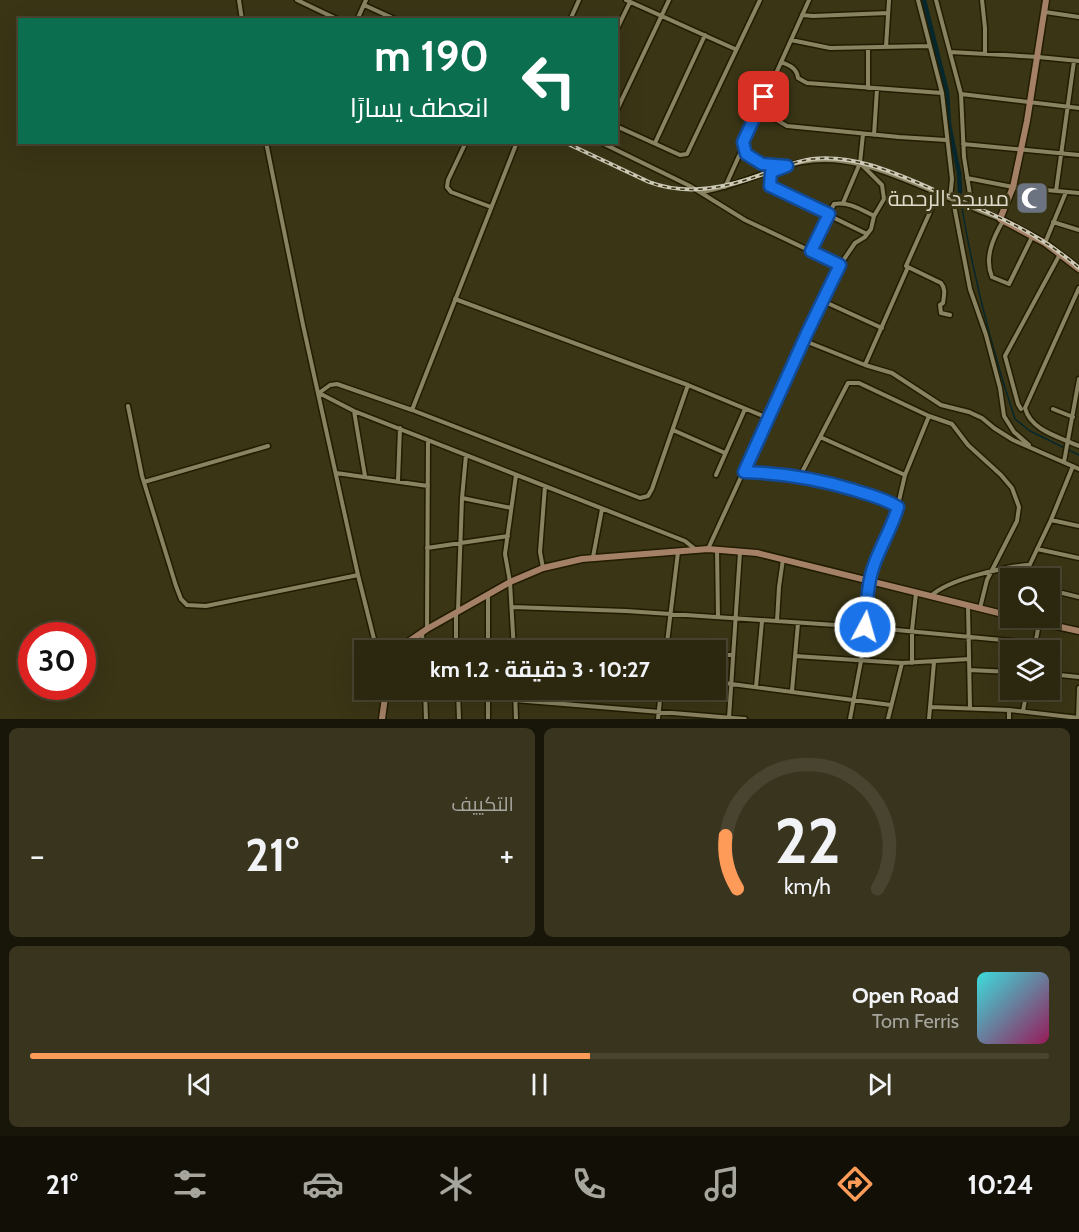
<!DOCTYPE html>
<html lang="ar">
<meta charset="utf-8">
<style>
:root{--surface:#2c2810;--page:#38341e;--text:#f1f3f6;--muted:#a6a69f;--line:#484430;--accent:#fe9b59}
body{margin:0;font-family:Cabin,Cairo,sans-serif;background:var(--page);color:var(--text);direction:rtl;height:100vh;display:flex;flex-direction:column;font-size:22px;white-space:nowrap}
*{box-sizing:border-box;margin:0}
p{font-size:20px;color:var(--muted)}
.icon{flex:none;width:33px;height:33px;fill:none;stroke:currentColor;stroke-width:2;stroke-linecap:round;stroke-linejoin:round}
.map{position:relative;height:719px;overflow:hidden;direction:ltr}
.side{display:flex;flex-direction:column;gap:9px;padding:9px;background:#181609;flex:1}
.side>*{flex:none}
.top-card{position:absolute;left:18px;top:18px;width:600px;height:126px;border-radius:0px;box-shadow:0 6px 24px #0002,0 0 0 2px var(--line);direction:rtl;background:#0b6e4f;color:#fff;overflow:hidden}
.controls{position:absolute;left:1000px;top:568px;display:grid;gap:12px}
.controls a{display:grid;place-items:center;width:60px;height:60px;border-radius:0px;background:var(--surface);box-shadow:0 6px 24px #0002,0 0 0 2px var(--line);font-size:30px}
.speed{position:absolute;left:18px;top:622px;display:flex;gap:12px;font-size:30px;font-weight:700;text-align:center}
.speed>*{display:grid;place-content:center;width:78px;height:78px;border-radius:50%;background:var(--surface);box-shadow:0 6px 24px #0002,0 0 0 2px var(--line);line-height:1}
.speed .limit{border:9px solid #d22;background:#fff;color:#111}
.pin{position:absolute;display:grid;place-items:center;width:51px;height:51px;color:#fff;margin:-26px;border-radius:12px;box-shadow:0 3px 9px #0006}
.me{position:absolute;width:66px;margin:-33px;rotate:6deg;stroke-linejoin:round;filter:drop-shadow(0 0 4px #0008)}
.turn{display:flex;align-items:center;gap:21px;height:126px;padding:0 30px;font-size:27px}
.turn .icon{width:78px;height:78px;stroke-width:2.5}
.turn b{display:block;font-size:42px;line-height:51px}
.big{font-size:45px;font-weight:700;line-height:1.1}
.side .tile{flex:1;display:flex;flex-direction:column;justify-content:center;gap:9px;min-width:0;padding:0 21px;border-radius:9px;background:var(--page)}
.side .dial{align-items:center;gap:0}
.dial svg{height:156px;overflow:visible;fill:none;stroke:var(--line);stroke-width:7;stroke-linecap:round;text-anchor:middle}
.dial text{fill:var(--text);stroke:none}
.song{display:flex;align-items:center;gap:18px}
.cover{width:72px;height:72px;border-radius:9px;background:linear-gradient(135deg,hsl(180 70% 55%),hsl(330 70% 35%))}
.played{height:6px;border-radius:3px;background:linear-gradient(90deg,var(--accent) 55%,var(--line) 55%)}
.keys{display:flex;justify-content:space-around;direction:ltr}
.heat{display:flex;justify-content:space-between;align-items:center;font-size:33px;direction:ltr}
.side .tiles{flex:1;display:grid;gap:9px;grid-template-columns:1fr 1fr}
.tile:last-child{grid-column:span 2}
.trip{position:absolute;left:354px;top:640px;width:372px;height:60px;border-radius:0px;background:var(--surface);box-shadow:0 6px 24px #0002,0 0 0 2px var(--line);font-weight:700;line-height:60px;text-align:center;direction:rtl}
.tab-bar{display:flex;height:96px;justify-content:space-around;align-items:center;background:#121006;color:var(--muted)}
.tab-bar .icon{width:42px;height:42px}
.tab-bar .on{color:var(--accent)}
.tab-bar b{font-size:27px;color:var(--text)}
.map>svg:first-child{display:block}
.lines{fill:none;stroke-linecap:round;stroke-linejoin:round}
.stream{stroke:#06272c;stroke-width:1.5}
.canal{stroke:#06272c;stroke-width:4.5}
.street-casing{stroke:#221c00;stroke-width:7}
.secondary-casing{stroke:#221c00;stroke-width:9}
.street{stroke:#898362;stroke-width:4}
.secondary{stroke:#a48166;stroke-width:6}
.rail-casing{stroke:#cdc9b7;stroke-width:4}
.rail{stroke:#3a3515;stroke-width:1.5;stroke-dasharray:4.5;stroke-linecap:butt}
.route-casing{stroke:#114b97;stroke-width:15}
.route{stroke:#1a73e8;stroke-width:10}
.labels{text-anchor:middle;stroke-width:6;stroke-linejoin:round;paint-order:stroke}
.poi-label{font-size:22px;fill:#dedac9;stroke:#3a3515;text-anchor:end}
</style>
<div class="map">
<svg width="1079" height="719" viewBox="0 0 1079 719">
<rect width="100%" height="100%" fill="#3a3515"/>
<g class="lines">
<path class="stream" d="M962,208C974,279 992,350 1015,419L1030,431L1079,455"/>
<path class="canal" d="M924,0L947,92L949,125L959,173L960,192"/>
<g class="street-casing">
<path id="street" d="M239,0L242,20
M297,0L339,20
M626,0L735,49
M918,0L942,93L952,179L950,198
M936,0L961,94L964,157L972,207
M982,0L985,28V53
M364,5L397,20
M1045,12L1079,17
M802,15L813,16L888,13
M357,20L366,0
M570,20L579,0
M616,31L630,2
M791,40L830,48L930,46
M886,47L889,0
M868,48V88
M950,52L1038,57L1079,61
M781,62C789,65 797,68 798,78L807,83L942,93
M961,94L1079,108
M616,112L669,0
M756,115L775,119L787,126L899,137L946,140
M616,126L680,155L687,154L760,0
M874,135L877,89
M266,142L303,325L358,575L377,651
M466,142L448,180L447,187L451,192L491,207
M600,142L690,186L745,220L840,265L807,333L708,549
M655,143L705,35
M963,144L1079,155
M744,145C748,164 766,166 783,166
M771,172L769,183L771,187L867,234
M967,178L1013,187L1079,193
M725,187L809,0
M1056,191L1074,61
M701,192C736,187 768,169 802,162C846,154 884,171 923,187C948,198 974,209 1000,219
M953,200L970,289L986,335L1000,388L1004,416L1014,432L1029,445
M843,203L860,163L863,134
M1003,221C993,238 984,258 992,277L1009,284L1032,237
M1053,222L1079,230
M1045,243L1066,192
M811,251L834,204C848,201 862,210 874,216
M840,265L855,243L865,237L871,229L874,216L884,199L882,185L861,164
M908,267L941,283C946,289 944,295 943,303L940,305L941,313L950,315
M1079,288L1025,408C1031,431 1060,437 1079,446
M455,299L688,385L768,418
M823,301L882,328
M805,341L865,365L892,373L941,405L969,412L982,418L994,428L1013,440L1079,469
M865,365L908,267L906,266L938,194
M688,385L652,489L648,496L640,498L412,410L337,384L330,385L319,393L354,411L685,541L695,549
M128,406L142,476L176,586L181,599L187,605L206,606L358,575
M1021,409L1018,404L1005,356L1060,254
M1053,409L1073,417
M412,410L517,142
M354,411L365,476
M673,430L725,453
M820,437L905,475
M1064,462L1079,379
M744,472C782,473 818,479 854,490C869,495 884,498 898,507
M336,473L428,486
M716,475L745,409
M800,476L848,383H859L929,416L952,424L968,445L1001,475L1012,488L1019,507L1017,521L987,580L980,608
M398,481L400,428
M144,482L268,446
M462,498L511,508
M1051,520L1079,526
M427,548L508,536
M717,549L718,617
M1037,549L1079,558
M593,557L602,509
M543,568L540,552L545,486
M1023,579L1051,520L1073,466
M1050,590L1079,597
M488,595V651
M931,596C948,579 1005,567 1028,565
M968,606L970,707
M512,607L626,611L865,627L1035,643
M458,610L462,498L466,455
M456,613V651
M1005,614L1011,603
M777,621L779,587L783,559
M427,628L428,440
M422,632L423,651
M513,643L650,651
M514,651L510,582L505,554L516,475
M666,651L678,552
M1034,651L1039,623
M716,655H733
M795,656L902,663L969,659
M912,663V630L916,593
M969,670L1011,672
M1050,674L1079,677
M716,682L891,705
M756,687L762,621
M425,690L426,719
M458,690L459,719
M488,690V719
M515,690L516,719
M792,691L798,623
M515,700L745,719
M931,707L1009,710L1079,718
M1023,711L1027,690
M729,718L740,552
M658,719L661,690
M850,719L861,661L870,580L874,564L894,522L905,475L929,416
M888,719L902,663
M929,719L934,662
M1009,719V710
M1078,719L1079,688"/>
</g>
<g class="secondary-casing">
<path id="secondary" d="M1046,0L1027,121L1013,187L1000,219L1045,243L1079,269
M1020,618L1079,631
M399,651L405,644L427,629L510,582L543,568L582,559L708,549L757,553L1011,616
M382,719L386,690"/>
</g>
<use href="#street" class="street"/>
<use href="#secondary" class="secondary"/>
<g class="rail-casing">
<path id="rail" d="M564,142L649,182C689,197 729,187 769,172C783,167 796,161 812,159C857,154 899,175 939,192C989,212 1038,232 1079,268"/>
</g>
<use href="#rail" class="rail"/>
</g>
<g class="lines">
<g class="route-casing">
<path id="route" d="M764,97L743,142L746,154L762,164L787,166L771,172L770,186L829,214L811,251L840,265L807,333L744,472C782,473 818,479 854,490C869,495 884,498 898,507C892,528 881,545 874,565C867,584 867,606 865,627"/>
</g>
<use href="#route" class="route"/>
</g>
<defs>
<g id="mosque-square" transform="scale(1.725)"><rect x="-9" y="-9" width="18" height="18" rx="4" fill="#6b7280" stroke="#3a3515"/><path d="M3.5-4.9A6 6 0 1 0 3.5 4.9A5 5 0 1 1 3.5-4.9Z" fill="#fff"/></g>
</defs>
<g fill-rule="evenodd">
<use href="#mosque-square" x="1032" y="198"/>
</g>
<g class="labels">
<g class="poi-label">
<text x="1009" y="206">مسجد الرحمة</text>
</g>
</g>
</svg>
<div class="controls">
<a><svg class="icon" aria-label="search" viewBox="0 0 24 24"><circle cx="10" cy="10" r="6"/><path d="M15 15l6 6"/></svg></a>
<a><svg class="icon" aria-label="layers" viewBox="0 0 24 24"><path d="M12 4l9 5-9 5-9-5zM3 14l9 5 9-5"/></svg></a>
</div>
<div class="speed"><div class="limit">30</div></div>
<div class="pin" style="left:764px;top:97px;background:#d93025"><svg class="icon" aria-label="arrive" viewBox="0 0 24 24"><path d="M6 21V4h12l-3 4 3 4H6"/></svg></div>
<svg class="me" style="left:865px;top:627px" viewBox="-20 -20 40 40"><circle r="17" fill="#1a73e8" stroke="#fff" stroke-width="3"/><path d="M0-11L8 9 0 5-8 9z" fill="#fff"/></svg>
<div class="trip">10:27 · 3 دقيقة · 1.2 km</div>
<div class="top-card">
<div class="turn"><svg class="icon" aria-label="left" viewBox="0 0 24 24"><path d="M17 20v-9H6M10 6l-5 5 5 5"/></svg><div><b>190 m</b>انعطف يسارًا</div></div>
</div>
</div>
<section class="side">
<div class="tiles">
<div class="tile dial"><svg viewBox="0 0 100 80">
<path d="M14 69A42 42 0 1 1 86 69"/>
<path d="M14 69A42 42 0 0 1 8 42" stroke="#fe9b59"/>
<text x="50" y="56" font-size="32" font-weight="700">22</text>
<text x="50" y="72" font-size="11">km/h</text>
</svg></div>
<div class="tile"><p>التكييف</p>
<div class="heat"><a>−</a><b class="big">21°</b><a>+</a></div>
</div>
<div class="tile">
<div class="song"><i class="cover"></i><div><b>Open Road</b><p>Tom Ferris</p></div></div>
<div class="played"></div>
<div class="keys"><svg class="icon" aria-label="previous" viewBox="0 0 24 24"><path d="M18 5L8 12l10 7zM5 5v14"/></svg><svg class="icon" aria-label="pause" viewBox="0 0 24 24"><path d="M8 5v14M16 5v14"/></svg><svg class="icon" aria-label="next" viewBox="0 0 24 24"><path d="M6 5l10 7-10 7zM19 5v14"/></svg></div>
</div>
</div>
</section>
<nav class="tab-bar">
<b>10:24</b>
<svg class="icon on" aria-label="directions" viewBox="0 0 24 24"><path d="M12 3l9 9-9 9-9-9zM9 14v-3h6M13 9l2 2-2 2"/></svg>
<svg class="icon" aria-label="music" viewBox="0 0 24 24"><path d="M9 18V5l10-2v13"/><circle cx="6" cy="18" r="3"/><circle cx="16" cy="16" r="3"/></svg>
<svg class="icon" aria-label="phone" viewBox="0 0 24 24"><path d="M5 4h4l2 5-3 2q2 4 5 5l2-3 5 2v4C11 20 4 13 5 4z"/></svg>
<svg class="icon" aria-label="climate" viewBox="0 0 24 24"><path d="M12 3v18M4 7l16 10M4 17L20 7"/></svg>
<svg class="icon" aria-label="car" viewBox="0 0 24 24"><path d="M5 17H2v-5l4-1 3-4h7l3 4 3 1v5h-3M9 17h6M6 11h13"/><circle cx="7" cy="17" r="2"/><circle cx="17" cy="17" r="2"/></svg>
<svg class="icon" aria-label="filters" viewBox="0 0 24 24"><path d="M4 7h16M4 17h16"/><circle cx="9" cy="7" r="2"/><circle cx="15" cy="17" r="2"/></svg>
<b>21°</b>
</nav>
